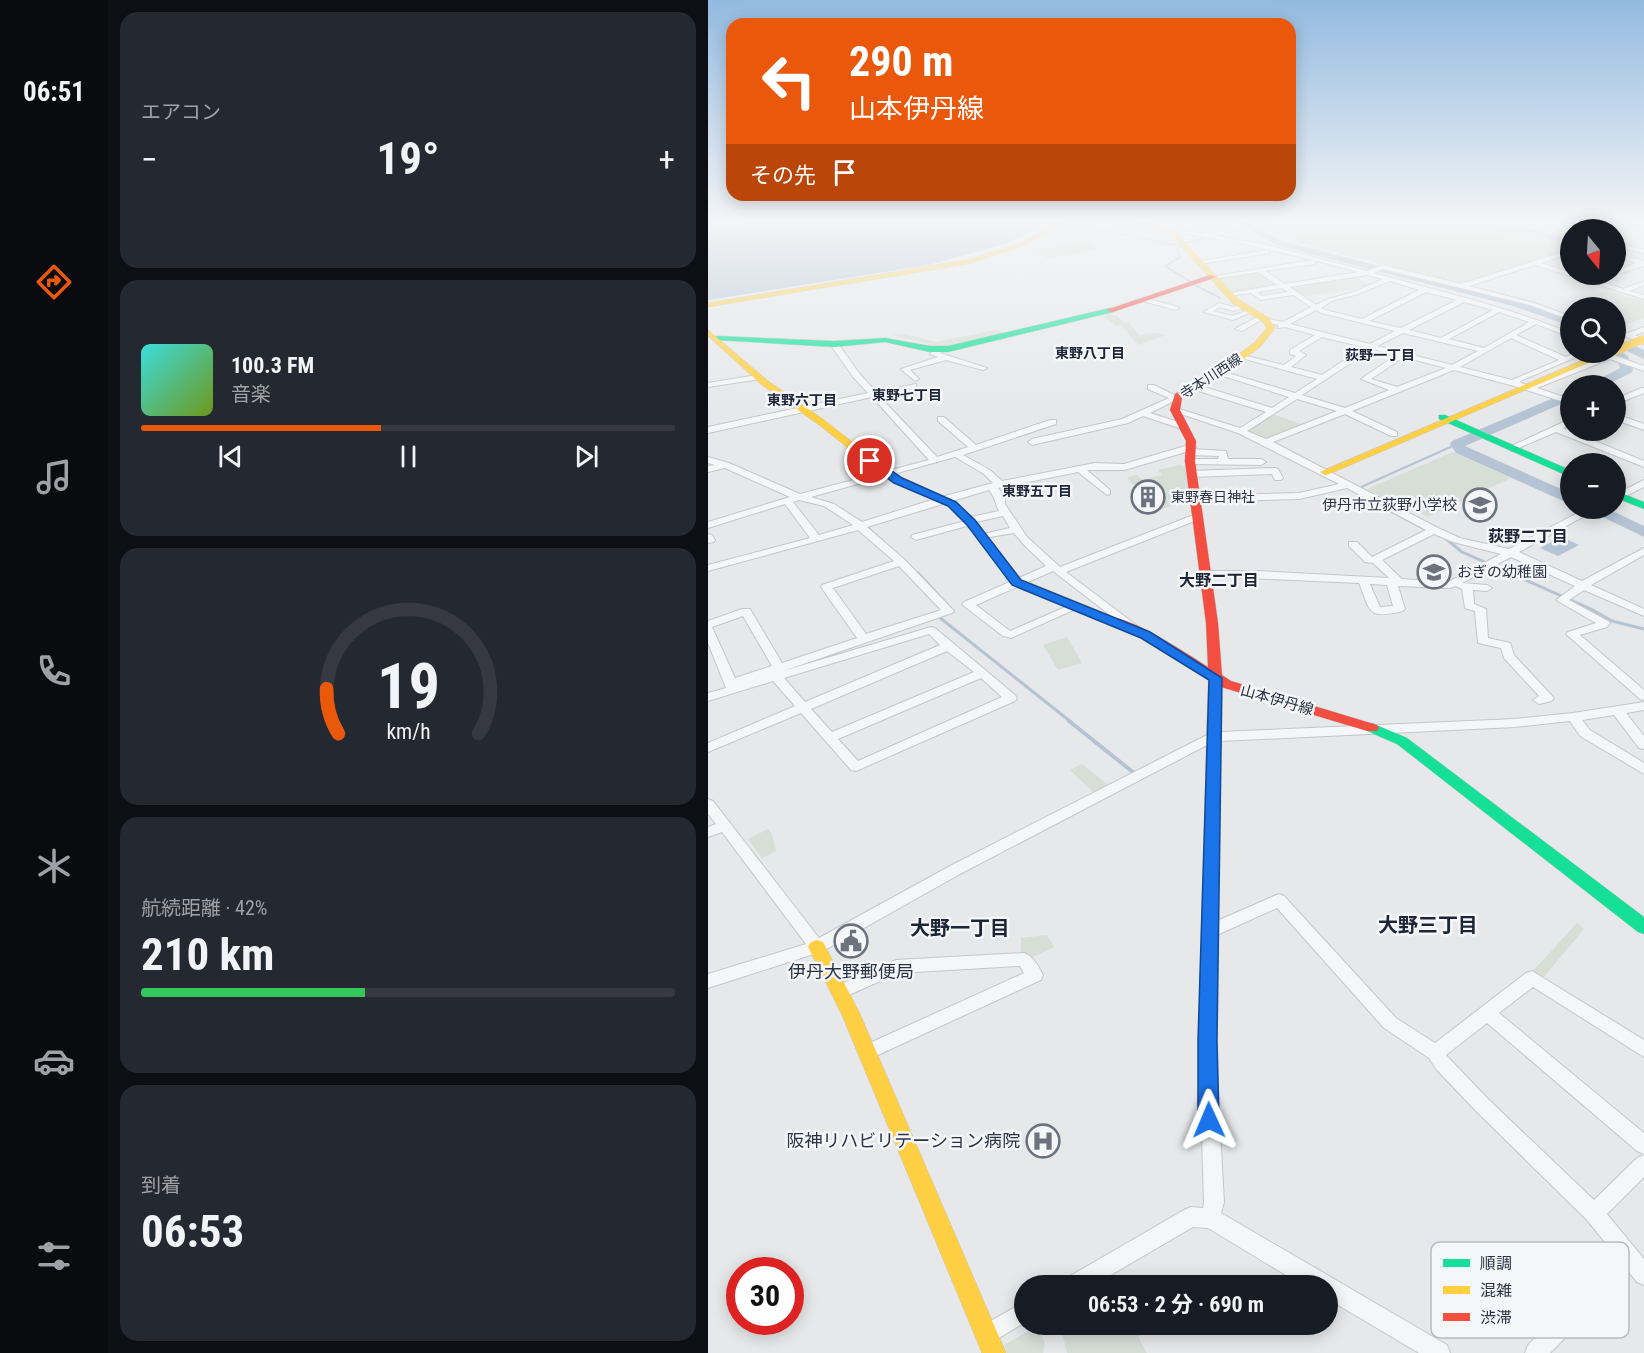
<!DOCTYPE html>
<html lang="ja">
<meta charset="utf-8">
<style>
:root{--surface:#171b24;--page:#242831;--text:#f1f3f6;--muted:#9ea1a6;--line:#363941;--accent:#ea580c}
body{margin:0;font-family:"Roboto Condensed","Noto Sans JP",sans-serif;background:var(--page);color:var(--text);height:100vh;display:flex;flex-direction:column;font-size:22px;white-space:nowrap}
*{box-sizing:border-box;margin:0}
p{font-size:20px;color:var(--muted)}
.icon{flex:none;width:33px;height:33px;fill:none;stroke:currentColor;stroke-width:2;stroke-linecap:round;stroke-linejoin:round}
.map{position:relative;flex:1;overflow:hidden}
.drawer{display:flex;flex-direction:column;gap:12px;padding:12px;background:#0d0f14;width:600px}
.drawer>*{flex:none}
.hud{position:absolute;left:18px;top:18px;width:570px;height:183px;border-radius:18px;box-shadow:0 3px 15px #0003;background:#ea580c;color:#fff;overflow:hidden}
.needle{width:39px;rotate:162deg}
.buttons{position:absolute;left:852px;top:219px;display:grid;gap:12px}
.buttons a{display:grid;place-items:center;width:66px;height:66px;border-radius:50%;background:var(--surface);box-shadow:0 3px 15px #0003;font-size:30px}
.speed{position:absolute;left:18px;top:1257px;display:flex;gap:12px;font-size:30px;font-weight:700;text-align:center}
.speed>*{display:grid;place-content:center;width:78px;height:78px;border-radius:50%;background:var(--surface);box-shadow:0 3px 15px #0003;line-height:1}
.speed .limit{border:9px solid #d22;background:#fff;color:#111}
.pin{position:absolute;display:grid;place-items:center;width:51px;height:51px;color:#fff;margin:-26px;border:3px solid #fff;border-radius:50%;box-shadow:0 2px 6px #0007}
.me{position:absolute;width:66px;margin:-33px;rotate:359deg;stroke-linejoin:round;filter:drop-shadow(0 0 4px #0008)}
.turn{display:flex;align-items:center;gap:21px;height:126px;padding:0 24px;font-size:27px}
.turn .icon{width:78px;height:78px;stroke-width:2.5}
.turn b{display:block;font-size:42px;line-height:51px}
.then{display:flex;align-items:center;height:57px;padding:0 24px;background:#0003;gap:12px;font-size:22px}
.big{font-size:45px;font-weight:700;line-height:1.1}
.drawer .card{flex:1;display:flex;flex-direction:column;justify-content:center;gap:9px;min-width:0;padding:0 21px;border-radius:18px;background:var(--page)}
.drawer .dial{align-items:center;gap:0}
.dial svg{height:156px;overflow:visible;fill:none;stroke:var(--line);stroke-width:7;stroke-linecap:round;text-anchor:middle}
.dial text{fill:var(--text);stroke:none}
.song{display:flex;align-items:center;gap:18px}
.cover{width:72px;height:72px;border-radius:9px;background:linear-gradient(135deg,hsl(180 70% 55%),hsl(80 70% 35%))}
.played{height:6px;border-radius:3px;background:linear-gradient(90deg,var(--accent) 45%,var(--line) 45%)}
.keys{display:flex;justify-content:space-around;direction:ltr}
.heat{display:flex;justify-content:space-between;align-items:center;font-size:33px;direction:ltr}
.charge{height:9px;border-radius:4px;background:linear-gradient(90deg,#34c759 42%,var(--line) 0)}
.trip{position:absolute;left:306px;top:1275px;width:324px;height:60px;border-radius:30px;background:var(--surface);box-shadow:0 3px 15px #0003;font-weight:700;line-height:60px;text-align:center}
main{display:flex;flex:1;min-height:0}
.menu{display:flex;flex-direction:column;width:108px;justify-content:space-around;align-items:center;background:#090b0e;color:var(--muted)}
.menu .icon{width:42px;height:42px}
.menu .on{color:var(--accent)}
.menu b{font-size:27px;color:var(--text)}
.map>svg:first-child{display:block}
.green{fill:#d6ded6}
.water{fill:#b4c4d5}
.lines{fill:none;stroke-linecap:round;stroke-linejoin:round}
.stream-far3{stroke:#b4c4d5;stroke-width:1.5}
.stream-far2{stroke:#b4c4d5;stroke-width:2}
.stream-far1{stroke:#b4c4d5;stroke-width:3}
.stream{stroke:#b4c4d5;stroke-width:4}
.river{fill:#b4c4d5;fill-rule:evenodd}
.street-casing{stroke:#c4c6c8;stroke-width:2}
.fast-casing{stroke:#c4c6c8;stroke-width:1}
.slow-casing{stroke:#c4c6c8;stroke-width:1}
.jam-casing{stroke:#c4c6c8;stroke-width:1}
.street{fill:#f5f6f7;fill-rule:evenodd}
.fast{fill:#16e098;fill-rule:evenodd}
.slow{fill:#ffcf43;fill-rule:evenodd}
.jam{fill:#f24e42;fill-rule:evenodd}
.slow-bridge-far1-casing{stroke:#c4c6c8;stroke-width:8;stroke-linecap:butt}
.slow-bridge-casing{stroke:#c4c6c8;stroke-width:10;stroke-linecap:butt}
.slow-bridge-far1{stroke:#ffcf43;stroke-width:8}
.slow-bridge{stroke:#ffcf43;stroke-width:10}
.route{fill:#1a73e8;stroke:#114b97;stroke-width:1.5}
.labels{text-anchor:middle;stroke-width:5;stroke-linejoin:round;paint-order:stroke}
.far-neighbourhood-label{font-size:14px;font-weight:bold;fill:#1d2536;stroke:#f4f6f9}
.far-street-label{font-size:14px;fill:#2b3445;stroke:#f4f6f9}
.far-poi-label{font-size:14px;fill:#2b3445;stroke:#f4f6f9;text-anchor:start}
.poi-label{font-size:15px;fill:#2b3445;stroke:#f4f6f9;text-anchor:end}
.street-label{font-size:15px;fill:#2b3445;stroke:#f4f6f9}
.neighbourhood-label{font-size:16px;font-weight:bold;fill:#1d2536;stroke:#f4f6f9}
.near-poi-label{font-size:18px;fill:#2b3445;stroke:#f4f6f9}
.near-neighbourhood-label{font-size:20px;font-weight:bold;fill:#1d2536;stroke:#f4f6f9}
.key{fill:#f4f6f9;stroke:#b8bcc3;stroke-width:1.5}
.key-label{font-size:16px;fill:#2b3445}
</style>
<main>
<nav class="menu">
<b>06:51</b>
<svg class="icon on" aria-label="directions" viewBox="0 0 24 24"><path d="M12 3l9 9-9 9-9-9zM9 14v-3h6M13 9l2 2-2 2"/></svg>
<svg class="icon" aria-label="music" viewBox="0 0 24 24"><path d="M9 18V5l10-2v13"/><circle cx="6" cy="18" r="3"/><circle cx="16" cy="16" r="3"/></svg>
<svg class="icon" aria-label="phone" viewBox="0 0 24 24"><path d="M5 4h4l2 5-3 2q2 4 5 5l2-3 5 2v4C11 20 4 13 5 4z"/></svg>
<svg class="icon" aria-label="climate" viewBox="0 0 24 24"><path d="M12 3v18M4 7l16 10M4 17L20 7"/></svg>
<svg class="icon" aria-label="car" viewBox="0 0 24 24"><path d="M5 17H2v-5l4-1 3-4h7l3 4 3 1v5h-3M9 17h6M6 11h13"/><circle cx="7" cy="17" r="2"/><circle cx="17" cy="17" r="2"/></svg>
<svg class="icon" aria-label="filters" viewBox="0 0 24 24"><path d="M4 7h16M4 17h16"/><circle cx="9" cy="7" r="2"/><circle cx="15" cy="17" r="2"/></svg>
</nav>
<section class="drawer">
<div class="card"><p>エアコン</p>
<div class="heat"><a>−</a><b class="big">19°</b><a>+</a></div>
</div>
<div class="card">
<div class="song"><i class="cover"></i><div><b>100.3 FM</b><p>音楽</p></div></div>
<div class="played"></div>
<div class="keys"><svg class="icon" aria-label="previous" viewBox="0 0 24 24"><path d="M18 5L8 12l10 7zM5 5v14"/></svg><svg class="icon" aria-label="pause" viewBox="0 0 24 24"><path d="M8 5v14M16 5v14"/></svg><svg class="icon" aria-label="next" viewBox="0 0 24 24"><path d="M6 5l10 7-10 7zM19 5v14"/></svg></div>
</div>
<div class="card dial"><svg viewBox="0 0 100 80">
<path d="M14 69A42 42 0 1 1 86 69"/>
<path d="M14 69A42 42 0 0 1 8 46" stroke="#ea580c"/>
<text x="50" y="56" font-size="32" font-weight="700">19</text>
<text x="50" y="72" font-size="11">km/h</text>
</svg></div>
<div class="card"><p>航続距離 · 42%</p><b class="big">210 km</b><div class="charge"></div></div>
<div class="card"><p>到着</p><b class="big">06:53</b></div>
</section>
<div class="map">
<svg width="936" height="1353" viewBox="0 0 936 1353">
<rect width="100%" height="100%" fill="#e6e8ea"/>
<path class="green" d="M549,222H743L832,235L862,242V251L752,284L595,244L580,239Z
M378,242L390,250L338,258L327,250Z
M548,272L570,285L523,293L508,279Z
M646,276L662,286L595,297L579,287Z
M898,291L936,301V318L909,328L908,308H862V311L857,309L869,304L862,302Z
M400,313L409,316L417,323L420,322L431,335L450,333L458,335L430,345L413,325L408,326L396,317Z
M283,331L293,332L297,335L242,348L218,347L221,344L184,335L197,334L228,342Z
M564,414L593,424L557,439L538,431Z
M745,452L803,478L720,517L703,508L699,510L659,489Z
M471,465L478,467L485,498L441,514L429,498L437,499L442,506L454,503L438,490L421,482L420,477L429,475L435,480L454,475L450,470Z
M359,637L374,663L350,670L335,645Z
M374,764L399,784L400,788L388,795L362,770Z
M60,829L64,834L68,851L54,858L40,839Z
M869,923L876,929L834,979L824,972Z
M339,935L346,947L323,958L320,953L313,955V938Z
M444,1324L446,1327L430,1337L439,1353H359L352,1325Z
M329,1326L337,1343L335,1353H299L296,1345Z"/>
<path class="water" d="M0,222H343L300,243L221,265L0,300Z
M853,537L871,545L850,556L832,548Z"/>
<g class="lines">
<path class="stream-far3" d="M343,222L380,227L467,245L503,237
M510,235L542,227
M473,244L469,250L472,257L457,266L483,282
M487,285L512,298"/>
<path class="stream-far2" d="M651,488L749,444
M673,506L682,511"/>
<path class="stream-far1" d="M679,509L715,528
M157,525L174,541
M737,538L754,552L883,609L904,621L936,629
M210,573L244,610
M231,617L363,722"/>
<path class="stream" d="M361,721L426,773"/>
<path class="river" d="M529,222H541L574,241L813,302L862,319V326L805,306L568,245Z
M747,222C786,221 825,229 862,238V244L834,237L752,225Z
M908,338L936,350V359L908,346Z
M914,352L920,356L925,370L923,373L896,386H878L912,368L908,356Z
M862,391V400L757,446L862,493V504L748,453L742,444L744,441Z
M876,508H898L936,526V537Z"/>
<g class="street-casing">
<path id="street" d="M513,222H519L525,230L508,236L559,245L659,271L675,265L753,284L862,250V254L833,263L862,272V274H871L915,289L936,281V285L922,291L936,295V299L827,265L761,286L826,303L862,316V320L822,305L675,269L666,273C732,292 798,306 862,333V337L828,324L808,335L858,357L869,352H880L812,381L813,383L819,385L825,384L902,354L936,366V371L902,359L829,388L862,399V404L806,386L746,370L644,411L689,432V436H683L637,414L565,442L730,528L752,538L801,549L879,508H891L811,552L874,581L936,548V555L883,585L936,609V616L876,590L861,600L900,621L902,623L899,627L872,635L936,690V700L932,699L858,634L860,632L888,623L848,600L867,586L803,557L754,583L779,585L784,588L779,591L765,590L766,604L778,609L780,638L802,643L806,655L846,698L844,701L831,704L825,700L831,696L796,658L793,648L770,643L767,611L757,608L754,589L748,586L742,588L690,586L697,609L695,611C659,619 663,613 651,583L493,576L492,574L497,571H548L681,578L665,563L657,562L641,546V542H649L664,557L718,530L639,488L591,499L488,502L483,499L488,496L591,493L631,484L530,433L464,411L468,408L532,428L558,412L484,389V385H490L564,408L581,397L506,373L513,371L587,393L609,379L530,357L534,355L576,365L588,356L582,354V350L607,335L577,327L570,328V325L555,322V319L534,331L527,329L551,316H555L556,318L575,322L603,307L585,295L553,300L543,293L520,296L517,294L569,285L550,272L505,279L502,277L605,260L527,242L459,231L462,229L500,234L518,229ZM609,261L650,272L577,284L557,271L606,264ZM659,275L675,279L646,292L620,299L608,305L582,287ZM682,281L711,290L654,319L617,310L613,308L624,301L650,294ZM574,288L580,292L554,296L550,292ZM718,292L749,300L693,328L661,321ZM756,302L785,310L733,338L701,330ZM608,310L613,313L687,331L662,344L582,324ZM791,312L821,322L776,348L741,339ZM695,333L770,351L744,365L669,346ZM614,337L656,347L614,375L583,367L598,355L591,351ZM803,338L851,360L804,380L752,367ZM664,349L688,355L653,379L681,390L637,408L594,395ZM696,357L738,368L689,387L663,379ZM589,399L629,411L558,439L539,431ZM726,534L745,542L793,554L740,582L694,579L674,560ZM662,584L679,585L685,606L672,607Z
M869,222L936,227V231L872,224Z
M918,245L936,249V253L918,249L908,250V246Z
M560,250L562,253L491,264L488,262Z
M908,253L936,261V266L910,274H906L908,271L928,263L908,257Z
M437,298L470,307L471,308L468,310L435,301V299Z
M511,303L525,307L536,305L539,307L525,311L512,307L505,311L524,316L543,309L546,311L525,320L496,312Z
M936,327V332L927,335L936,339V344L919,337L908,335V331L920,333Z
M123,342H129L151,373L168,392L208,384V388L171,396L229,457L260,447L230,421V417H236L268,445L342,420H348V424L255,455L282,470L294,481L387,463L416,464L484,444L488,447L485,449L518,451L520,459H553L558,462L553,465L482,464L477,461L479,459H510L511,456L482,455L478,452L416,470H379L402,490V494L399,495L370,472L290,488L297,497V504L319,537L352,567L488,514H494V518L358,572L432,628L434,630L428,633L424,632L345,571L268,605L302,631L362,605H370L372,607L303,638L295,636L256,606L254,604L256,602L338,566L317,546L306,533L270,539V535L302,528L295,516L268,522L266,524L208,540L203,537L204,535L257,521L258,518L291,511C287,503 287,497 281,490L159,527L197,560L246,611L244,613L75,671L223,627L227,628L307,695L309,698L307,701L148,771L143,770L93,713L0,752V743L87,706L65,681L0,701V693L18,688L0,643V621L34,609H42L74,663L149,638L113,587L114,585L186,561L150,530L0,571V565L102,538L77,504L0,528V522L82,497L17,468L0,472V466L7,465L0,463V457L21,463L92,494L221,460L164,397L0,433V427L160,393L145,377L122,344ZM247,457L276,474L285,483L233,497L154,522L126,504L103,497ZM91,500L116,506L145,525L111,535L85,502ZM191,566L233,610L158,634L125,588ZM35,616L64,666L27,678L4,627ZM221,634L232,645L97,702L76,678ZM239,651L266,672L124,732L103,709ZM273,678L294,697L150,761L130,739Z
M228,348L235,350L232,353L279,368L275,370L238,360L202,370L211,379L207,381L193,369L230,357L222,354Z
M49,375H52V379L0,387V383Z
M440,385H446L472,398L442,413L477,424V428H471L435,416L420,423L324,445L320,442L324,439L414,419L461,398L440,389Z
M933,388H936V393L908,404V399Z
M908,414L936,424V430L908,420Z
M862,419V425L855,428L936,461V467L848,432L806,450L803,451L799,448Z
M567,468L570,469L575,478L573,480H567L564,474L483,477L478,474L483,471Z
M936,480V487L908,501V494Z
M0,534L4,535L7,540L6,542L0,543Z
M507,674L513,678L512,732L807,719L865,713L936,702V710L918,713L936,736V749L931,748L906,715L874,720L882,730L936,763V774L872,736L862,721L807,727L512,741L509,921L566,896L571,894L576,896L688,1018L727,1043L818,973L824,971L936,1040V1057L825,987L791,1013L936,1133V1154L929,1151L779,1023L738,1055L780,1099L886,1200L929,1158L936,1155V1177L899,1214L936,1259V1285L929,1282L879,1220L768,1111L728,1069L721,1058L676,1028L569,908L509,935L507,1040L516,1202L513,1213L739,1345L742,1353H711L620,1299V1286H596L500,1228L485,1227L384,1286H354L357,1279L476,1210L483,1207L495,1208L496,1202L491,1040L499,745L252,874L115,951L0,988V974L98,944L14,832L0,837V827L8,824L0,814V799L5,801L111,938L242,866L499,735L501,678Z
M316,953C325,956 331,967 335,975L333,980L159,1060L153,1057L150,1052L153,1047L316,973L312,966L190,973L132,999L126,997L124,992L126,987L188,960Z
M820,1250L827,1253L867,1324L864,1331L842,1353H817L820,1345L844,1321L810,1260L813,1253Z
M316,1302V1323L279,1345L272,1341L268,1334L272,1327Z"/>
</g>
<g class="fast-casing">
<path id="fast" d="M402,308H405V312L240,352H222L177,342L126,347L9,340L5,338L9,336L126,341L177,338L222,346H240Z
M731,415H737L862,470V477L731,419Z
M908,491L936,502V509L908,498Z
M664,723L699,738L936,917V934L930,932L689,744L659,731L657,728Z"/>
</g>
<g class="slow-casing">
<path id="slow" d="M351,222H359L312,247L259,264L0,307V303L258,260L308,245Z
M424,222H434L466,231L530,299L561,318L567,328L552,347L522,369H516V365L546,343L559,328L555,322L524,303L462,233Z
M0,330L60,381L116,420L183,472L248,502L265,518L313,579L406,617L408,620L406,623H398L305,585L257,522L240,506L175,476L110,424L54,385L0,336Z
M894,352H906L621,474L617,475L612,472Z
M109,940L115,942L152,1014L298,1353H274L134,1015L100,947L103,942Z"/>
</g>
<g class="jam-casing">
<path id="jam" d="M502,275L509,277L405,312L398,310Z
M516,365L523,367L474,397L472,410L488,441L487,461L510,623L514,675L523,681L669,725L671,728L669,731H659L513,687L433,638L396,620L398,617C418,613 481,655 500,667L498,623L477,461L478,441L462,410L467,394Z"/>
</g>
<use href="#street" class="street"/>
<use href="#fast" class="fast"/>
<use href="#slow" class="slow"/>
<use href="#jam" class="jam"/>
<g class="slow-bridge-far1-casing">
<path id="slow-bridge-far1" d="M913,348L936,339"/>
</g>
<g class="slow-bridge-casing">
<path id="slow-bridge" d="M908,350L917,346"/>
</g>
<use href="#slow-bridge-far1" class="slow-bridge-far1"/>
<use href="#slow-bridge" class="slow-bridge"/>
</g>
<linearGradient id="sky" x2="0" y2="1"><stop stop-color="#93bae0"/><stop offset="0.54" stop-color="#f4f5f6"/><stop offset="1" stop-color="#f4f5f6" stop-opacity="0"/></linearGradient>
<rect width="936" height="411" fill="url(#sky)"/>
<path class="route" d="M159,458H166L194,478L248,502L267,520L313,580L442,632L514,678L509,1040L511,1120L508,1126L501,1129L493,1126L490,1120V1040L501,680L433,638L304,585L259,525L240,506L186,483L159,463Z"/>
<defs>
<g id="building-ring" transform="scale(1.725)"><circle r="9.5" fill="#f4f6f9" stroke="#6c737f" stroke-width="1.5"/><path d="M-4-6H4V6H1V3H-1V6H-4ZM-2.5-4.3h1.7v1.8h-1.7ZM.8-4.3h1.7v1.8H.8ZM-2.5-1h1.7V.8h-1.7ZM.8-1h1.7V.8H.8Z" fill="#6c737f"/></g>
<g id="school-ring" transform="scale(1.725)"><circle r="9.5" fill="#f4f6f9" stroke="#6c737f" stroke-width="1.5"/><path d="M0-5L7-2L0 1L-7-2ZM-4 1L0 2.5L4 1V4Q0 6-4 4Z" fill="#6c737f"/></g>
<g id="civic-ring" transform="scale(1.725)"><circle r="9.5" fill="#f4f6f9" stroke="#6c737f" stroke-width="1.5"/><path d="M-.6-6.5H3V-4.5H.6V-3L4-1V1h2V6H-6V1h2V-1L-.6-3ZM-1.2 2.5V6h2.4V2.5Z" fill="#6c737f"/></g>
<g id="hospital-ring" transform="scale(1.725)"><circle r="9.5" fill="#f4f6f9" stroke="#6c737f" stroke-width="1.5"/><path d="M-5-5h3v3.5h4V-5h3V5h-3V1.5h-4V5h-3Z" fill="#6c737f"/></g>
</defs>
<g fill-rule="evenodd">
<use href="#building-ring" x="440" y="497"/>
<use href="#school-ring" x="772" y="505"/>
<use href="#school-ring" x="726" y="572"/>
<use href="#civic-ring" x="143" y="941"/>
<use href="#hospital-ring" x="335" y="1141"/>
</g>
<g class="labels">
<g class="far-neighbourhood-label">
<text x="382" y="358">東野八丁目</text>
<text x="672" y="360">荻野一丁目</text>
<text x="199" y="400">東野七丁目</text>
<text x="94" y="405">東野六丁目</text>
<text x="329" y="496">東野五丁目</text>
</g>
<g class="far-street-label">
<text transform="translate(503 376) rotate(-33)" y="5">寺本川西線</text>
</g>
<g class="far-poi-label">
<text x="463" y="502">東野春日神社</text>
</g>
<g class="poi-label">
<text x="749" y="510">伊丹市立荻野小学校</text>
<text x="749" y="577" text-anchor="start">おぎの幼稚園</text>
</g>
<g class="street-label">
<text transform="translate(569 700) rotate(16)" y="5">山本伊丹線</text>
</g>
<g class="neighbourhood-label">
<text x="820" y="542">荻野二丁目</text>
<text x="511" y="586">大野二丁目</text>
</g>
<g class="near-poi-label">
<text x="143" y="978">伊丹大野郵便局</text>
<text x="312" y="1147" text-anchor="end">阪神リハビリテーション病院</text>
</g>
<g class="near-neighbourhood-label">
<text x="720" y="932">大野三丁目</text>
<text x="252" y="935">大野一丁目</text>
</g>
</g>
<rect x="723" y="1242" width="198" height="96" rx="9" class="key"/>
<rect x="735" y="1259" width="27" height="8" fill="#16e098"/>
<rect x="735" y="1286" width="27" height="8" fill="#ffcf43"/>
<rect x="735" y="1313" width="27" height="8" fill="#f24e42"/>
<g class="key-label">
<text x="772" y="1269">順調</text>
<text x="772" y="1296">混雑</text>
<text x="772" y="1323">渋滞</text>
</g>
</svg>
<div class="buttons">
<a><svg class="needle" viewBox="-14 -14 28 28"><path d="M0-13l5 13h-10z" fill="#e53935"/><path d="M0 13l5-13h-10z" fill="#9ea1a6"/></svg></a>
<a><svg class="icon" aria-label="search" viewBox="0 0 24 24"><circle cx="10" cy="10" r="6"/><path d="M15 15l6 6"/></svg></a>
<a>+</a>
<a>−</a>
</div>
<div class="speed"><div class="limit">30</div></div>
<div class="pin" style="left:162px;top:461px;background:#d93025"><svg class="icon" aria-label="arrive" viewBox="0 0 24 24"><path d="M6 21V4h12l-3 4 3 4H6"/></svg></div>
<svg class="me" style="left:501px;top:1120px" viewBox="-20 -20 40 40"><path d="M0-17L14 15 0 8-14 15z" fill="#1a73e8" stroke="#fff" stroke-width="4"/></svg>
<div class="trip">06:53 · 2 分 · 690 m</div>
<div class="hud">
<div class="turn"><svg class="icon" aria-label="left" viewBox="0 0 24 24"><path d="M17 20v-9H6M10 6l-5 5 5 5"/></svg><div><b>290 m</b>山本伊丹線</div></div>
<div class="then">その先<svg class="icon" aria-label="arrive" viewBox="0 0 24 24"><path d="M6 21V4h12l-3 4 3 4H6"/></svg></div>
</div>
</div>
</main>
